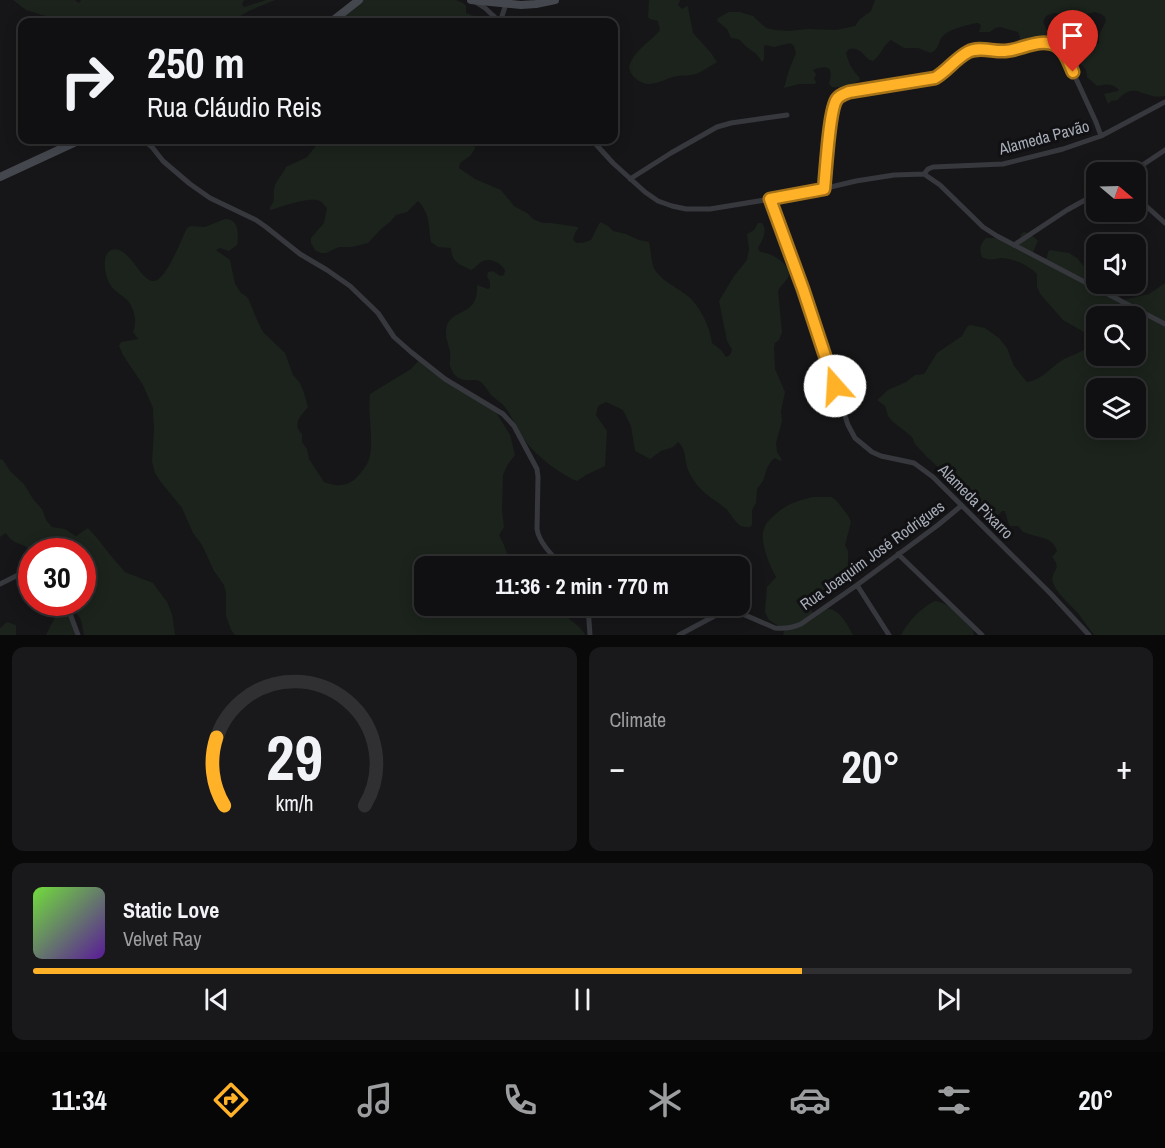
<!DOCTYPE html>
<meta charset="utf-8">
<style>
:root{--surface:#101012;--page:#19191b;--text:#f1f3f6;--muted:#9c9d9f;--line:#303032;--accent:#ffb127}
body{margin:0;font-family:"Archivo Narrow",sans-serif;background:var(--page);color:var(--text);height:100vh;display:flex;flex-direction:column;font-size:22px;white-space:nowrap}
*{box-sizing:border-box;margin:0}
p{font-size:20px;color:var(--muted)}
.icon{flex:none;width:33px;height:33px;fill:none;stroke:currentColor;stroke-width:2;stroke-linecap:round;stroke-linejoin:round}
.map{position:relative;height:635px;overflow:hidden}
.details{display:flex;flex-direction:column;gap:12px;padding:12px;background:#09090a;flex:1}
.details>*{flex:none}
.hud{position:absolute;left:18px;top:18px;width:600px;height:126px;border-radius:12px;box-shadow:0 3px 15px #0003,0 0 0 2px var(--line);background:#101012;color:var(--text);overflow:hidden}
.needle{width:39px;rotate:109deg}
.fabs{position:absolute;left:1086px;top:162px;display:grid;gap:12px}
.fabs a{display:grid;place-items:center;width:60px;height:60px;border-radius:12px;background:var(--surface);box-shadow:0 3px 15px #0003,0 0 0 2px var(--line);font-size:30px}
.speed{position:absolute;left:18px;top:538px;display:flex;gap:12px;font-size:30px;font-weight:700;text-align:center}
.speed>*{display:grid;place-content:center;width:78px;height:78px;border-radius:50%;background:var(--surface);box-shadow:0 3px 15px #0003,0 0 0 2px var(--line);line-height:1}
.speed .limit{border:9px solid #d22;background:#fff;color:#111}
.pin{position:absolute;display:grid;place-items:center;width:51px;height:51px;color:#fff;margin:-62px -26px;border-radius:50% 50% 50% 0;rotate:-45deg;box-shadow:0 0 6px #0007}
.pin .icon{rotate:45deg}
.me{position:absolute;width:66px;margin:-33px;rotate:341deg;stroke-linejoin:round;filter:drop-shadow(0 0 4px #0008)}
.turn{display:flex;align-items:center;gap:21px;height:126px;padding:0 30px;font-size:27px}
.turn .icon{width:78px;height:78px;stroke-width:2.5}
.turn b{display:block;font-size:42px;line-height:51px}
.big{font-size:45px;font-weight:800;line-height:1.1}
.details .card{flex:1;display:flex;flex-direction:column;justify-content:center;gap:9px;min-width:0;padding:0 21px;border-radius:12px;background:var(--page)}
.details .dial{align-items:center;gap:0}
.dial svg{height:156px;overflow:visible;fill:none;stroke:var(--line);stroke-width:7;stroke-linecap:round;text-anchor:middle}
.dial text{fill:var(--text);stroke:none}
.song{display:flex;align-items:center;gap:18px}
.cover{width:72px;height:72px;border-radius:9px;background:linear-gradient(135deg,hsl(100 70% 55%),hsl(270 70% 35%))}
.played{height:6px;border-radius:3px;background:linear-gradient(90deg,var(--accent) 70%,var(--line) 70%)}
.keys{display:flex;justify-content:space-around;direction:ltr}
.heat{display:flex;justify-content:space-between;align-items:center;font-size:33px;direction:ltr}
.details .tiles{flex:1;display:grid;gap:12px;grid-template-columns:1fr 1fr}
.card:last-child{grid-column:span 2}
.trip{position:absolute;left:414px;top:556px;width:336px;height:60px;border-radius:12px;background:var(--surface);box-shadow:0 3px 15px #0003,0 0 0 2px var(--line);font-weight:800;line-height:60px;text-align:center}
.menu{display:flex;height:96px;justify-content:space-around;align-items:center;background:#060607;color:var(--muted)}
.menu .icon{width:42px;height:42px}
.menu .current{color:var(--accent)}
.menu b{font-size:27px;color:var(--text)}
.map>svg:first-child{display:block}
.green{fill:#1b231c;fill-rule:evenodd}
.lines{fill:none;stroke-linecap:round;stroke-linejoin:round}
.street{stroke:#36383d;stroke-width:5}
.secondary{stroke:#44474e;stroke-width:8}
.route-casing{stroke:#a67319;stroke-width:15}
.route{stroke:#ffb127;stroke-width:10}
.labels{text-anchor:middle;stroke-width:6;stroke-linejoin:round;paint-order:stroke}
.street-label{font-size:16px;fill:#a7adb9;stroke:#111113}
</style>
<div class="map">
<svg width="1165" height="635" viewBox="0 0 1165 635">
<rect width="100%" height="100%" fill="#161618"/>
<path class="green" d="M13,0H75L79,3L81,0H244L242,4L244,7L266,0H275L251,10L229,22H58L55,19L26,10Z
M357,0H456L463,3L466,6V13L479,18L482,22H334Z
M649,0H680L678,5L682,9L687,6L688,7L693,33L711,53L717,62C710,66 703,71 696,74C690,76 683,75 677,76C661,79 650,92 634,77C629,72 628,67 631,61C638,48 651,41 660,30L658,21L650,19L648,17Z
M875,0H1165V96C1144,101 1135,79 1118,100L1111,101L1108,104L1104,94L1118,91L1119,90C1112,83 1106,84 1097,86L1087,77L1086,70L1081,64L1084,52L1099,43V35L1106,21L1105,17L1101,14L1095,12L1081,15L1054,13L1046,16L1043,22L1047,30L1051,33V35L1035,49L1018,44L1020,37L1018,32L1000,27L995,28L990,32H979L981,25L978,23C969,24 947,30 942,37C937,44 940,48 931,53L918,48H904L891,40C884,44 881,55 873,61C863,59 864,47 849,49L846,53C849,64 852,70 860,78L859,81C851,85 841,88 832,87L829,84C834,67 828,64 813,70L816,74L814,79L816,82L815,84H799L784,88L789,70L796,53L794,46L790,43L774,47L765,45L764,47V59L762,62C756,52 756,54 748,48C740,42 743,39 731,38L727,29L717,21L718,18L729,12H740L753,16L766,28L776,30L788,31L808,29L836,30L855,26L860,19L871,11Z
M320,140H474L475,149L470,156L460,163L459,168L475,179L501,190L514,206L527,213L533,219L543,223H551L578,227V229L575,233L573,239L576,243H582L591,240L599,224L601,222L608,226L613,231L626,234L639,240L649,242C651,249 651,264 655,270C662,281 675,286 685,294C699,303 710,327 712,343L721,350L726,357L730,355L732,350L727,341L719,301L734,276L747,260L749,249L747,234L754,230L758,223H762C768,231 762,241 758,248L760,252C770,252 790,263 789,275C788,280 780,286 778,291L782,332L779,340L775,343L774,347L775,369L785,392L781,411L782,421L776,443L777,452L782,460L780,461L775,458L772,460L767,468L763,481L757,489L756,503L752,510V525L750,527C747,527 743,527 741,526C734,522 731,513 725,508C709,495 699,492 689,472C684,462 687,449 678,442L673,447L661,451L650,459L635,451L631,426L623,410L606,402L598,406L596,415L607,431L605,466L586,475L577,481C561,475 537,456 526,442C518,431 513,418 505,407C501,402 495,399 491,395C488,391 486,387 483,384C476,375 464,386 454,374C453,373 451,368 450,366C449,362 451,357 450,352C449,345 445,338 446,330C449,306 479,319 477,285L488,289L490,288V282L487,276L488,272L493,271L500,276L504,275L505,270C500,263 492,258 483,261C478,263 476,268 471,270C459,264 452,263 451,248L438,247L431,242C428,225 431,215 418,201L407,212L396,215L390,222L381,229L368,243L352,247H339L326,253H321L315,250L311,243V238L324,223L327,208C325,206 322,202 320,201C310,196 281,207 270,210V207C276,200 273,197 274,189C275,181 283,175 286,167L307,157L319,142Z
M225,219C239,218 239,235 237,245L229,251L220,248L216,250L230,260L235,284L241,293L246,296L249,300L257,320L263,332L285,353L293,375L300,383L304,393L308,407C300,417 292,424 302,434V442L307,449L309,459L324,482C337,487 348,487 358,476C361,472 365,468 367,464C376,449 367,413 370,394L411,369L419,360L496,412L510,435L515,455L508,464L503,475L502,510L504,527L499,535L504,545L511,565L499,564L498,565L501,567H424V606H553C561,614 582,626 585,635H235L231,630L226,615V594L224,585L214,571L202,545L193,533L182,508L160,481L155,473L152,461L154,431L153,408L143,385L123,355L119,346L121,342L138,339L133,332C137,323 135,314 131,305C126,296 117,294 111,286C106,279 102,262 107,254C109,250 115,248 119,250C127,253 134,263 139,270C142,274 148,281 153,281C165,283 182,238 187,228L191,226L205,227Z
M1024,232C1030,233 1033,236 1038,241L1033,252L1034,256L1046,261L1048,252L1050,250L1069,253L1077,258L1087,270L1096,275V284H1112L1118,290L1120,298L1123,300L1149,294L1165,283V635H1094C1090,630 1087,625 1083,620C1075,607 1059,598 1053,583C1049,570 1064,571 1052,557L1057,551C1053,536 1037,538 1026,533C1022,532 1021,529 1018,526H1010L1008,522L1005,511H1002L997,516H992L978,508L965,497L950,489L944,481L938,467L927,457L915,444L912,437L892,421L888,416L885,406L877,400L888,390L906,382L915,375L924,374L937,353L962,336L967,327L970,325L985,328L999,338L1007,348L1014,366L1027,382C1042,380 1052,366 1064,359C1072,355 1081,352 1090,347V341L1087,334L1063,320L1041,295L1037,287V274C1029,266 1013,258 1001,258C994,259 989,261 982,257C979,250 980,244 986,238H994L1017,245L1019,243L1021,234ZM1096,316H1136V356H1096ZM1096,388H1136V428H1096Z
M0,459L3,460L10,471L24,484L33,499L42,509L46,520L52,527L65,529L76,536L88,528L97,538L111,556L125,572L153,583L167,602L172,614L175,635H84L81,620L70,603H82V552H31C26,542 14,547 6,533L0,537Z
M813,497H831L836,500L849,517L851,522L845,545L848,551V561L853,566L835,586L818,597L811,610L813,613C818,611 823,608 828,609C840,609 848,626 853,635H783L784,631L780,627L769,620L765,612L767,587L776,577C769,564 758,540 765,526C768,520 774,516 778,512C789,503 800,500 813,497Z
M935,601C951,603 962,620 973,630L974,635H901C908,621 922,607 935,601Z
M58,603H64L79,635H46L56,615Z
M7,622L16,625V635H0V628Z"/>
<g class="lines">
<path class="street" d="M474,1L485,8L500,22
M500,22L506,4
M144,140L152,147L163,161L190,184L210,198L256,220L266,227L300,254L327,270L350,286L378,313L394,337L411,352L445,379L503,414L514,426L537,469L538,477L537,529C539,543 553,556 563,567
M592,140L613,163L645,192L658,201L672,206L686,209H710L801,194L856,181L894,175L924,174L940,185L983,227L997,236L1165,324
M1132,172L1165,150
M924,174L928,169L933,167L1003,164L1063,149L1101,136L1165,102
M630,179L671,153L717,127L731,123L787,115
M824,189C826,172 829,109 837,99C840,95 844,94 849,92L935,78C947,71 956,58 968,52C979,46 994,52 1006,51C1022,50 1036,40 1053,44C1060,46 1063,51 1066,57L1096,122L1101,136
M1136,197L1165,223
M770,199L803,289L848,425L855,438L872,452L881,456L914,463L933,477L1050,593L1089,635
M1014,245L1067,210L1096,194
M898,554L982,635
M0,584L32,568
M857,585L889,635
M66,603L78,635
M588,606L590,635
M679,635L722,612L731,609L775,628C785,629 792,628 801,624L857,585L938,525L961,506"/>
<path class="secondary" d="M471,0L521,5L536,4L555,0
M331,22L359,0
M0,177L80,140"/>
</g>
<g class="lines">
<g class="route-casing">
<path id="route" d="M835,386L803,289L770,199L824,189C826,172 829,109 837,99C840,95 844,94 849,92L935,78C947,71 955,59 968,52C979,46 993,52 1005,51C1021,50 1039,38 1055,45C1065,49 1069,63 1073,72"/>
</g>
<use href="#route" class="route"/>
</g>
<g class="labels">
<g class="street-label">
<text transform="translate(1044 137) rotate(-15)" y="6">Alameda Pavão</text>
<text transform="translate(976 501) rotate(45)" y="6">Alameda Pixarro</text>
<text transform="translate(872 555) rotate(-36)" y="6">Rua Joaquim José Rodrigues</text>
</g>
</g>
</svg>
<div class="fabs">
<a><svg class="needle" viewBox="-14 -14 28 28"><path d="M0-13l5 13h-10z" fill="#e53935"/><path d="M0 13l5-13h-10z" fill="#9c9d9f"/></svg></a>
<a><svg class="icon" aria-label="sound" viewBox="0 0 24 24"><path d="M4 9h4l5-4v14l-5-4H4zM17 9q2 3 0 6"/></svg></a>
<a><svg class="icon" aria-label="search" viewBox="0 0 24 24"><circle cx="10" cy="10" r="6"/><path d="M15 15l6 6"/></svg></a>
<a><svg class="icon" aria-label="layers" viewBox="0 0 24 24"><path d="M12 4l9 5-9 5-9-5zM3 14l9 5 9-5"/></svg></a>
</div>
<div class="speed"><div class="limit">30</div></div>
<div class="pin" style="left:1073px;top:72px;background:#d93025"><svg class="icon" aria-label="arrive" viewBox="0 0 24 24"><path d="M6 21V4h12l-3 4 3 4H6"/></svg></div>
<svg class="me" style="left:835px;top:386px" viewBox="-20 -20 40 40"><circle r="19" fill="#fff"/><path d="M0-13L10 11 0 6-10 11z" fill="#ffb127"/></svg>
<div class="trip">11:36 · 2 min · 770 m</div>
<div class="hud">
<div class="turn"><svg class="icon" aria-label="right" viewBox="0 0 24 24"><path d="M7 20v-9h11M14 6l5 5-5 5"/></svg><div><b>250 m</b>Rua Cláudio Reis</div></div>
</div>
</div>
<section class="details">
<div class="tiles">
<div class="card dial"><svg viewBox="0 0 100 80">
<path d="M14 69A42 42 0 1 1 86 69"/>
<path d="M14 69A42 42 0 0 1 10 34" stroke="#ffb127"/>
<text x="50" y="56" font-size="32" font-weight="700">29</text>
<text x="50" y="72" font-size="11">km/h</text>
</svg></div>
<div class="card"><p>Climate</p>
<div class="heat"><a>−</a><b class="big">20°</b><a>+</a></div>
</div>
<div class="card">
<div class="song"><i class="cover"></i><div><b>Static Love</b><p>Velvet Ray</p></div></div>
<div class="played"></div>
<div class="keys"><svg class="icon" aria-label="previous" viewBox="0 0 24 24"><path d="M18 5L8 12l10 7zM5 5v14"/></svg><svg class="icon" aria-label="pause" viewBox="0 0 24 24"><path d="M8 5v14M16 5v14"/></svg><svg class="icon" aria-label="next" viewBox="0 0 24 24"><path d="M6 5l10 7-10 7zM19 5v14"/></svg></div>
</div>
</div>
</section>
<nav class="menu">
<b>11:34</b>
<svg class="icon current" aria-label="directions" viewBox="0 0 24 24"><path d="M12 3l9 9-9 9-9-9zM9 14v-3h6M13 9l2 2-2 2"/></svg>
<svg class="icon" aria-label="music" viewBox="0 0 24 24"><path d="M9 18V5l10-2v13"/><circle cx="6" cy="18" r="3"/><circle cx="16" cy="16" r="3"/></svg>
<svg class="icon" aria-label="phone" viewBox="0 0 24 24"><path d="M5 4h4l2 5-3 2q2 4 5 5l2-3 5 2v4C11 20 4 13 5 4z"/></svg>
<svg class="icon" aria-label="climate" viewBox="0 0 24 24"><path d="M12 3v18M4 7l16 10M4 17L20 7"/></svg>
<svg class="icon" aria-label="car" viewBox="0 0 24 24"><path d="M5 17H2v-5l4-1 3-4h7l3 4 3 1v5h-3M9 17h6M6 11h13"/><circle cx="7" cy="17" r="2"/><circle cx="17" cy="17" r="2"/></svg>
<svg class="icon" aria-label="filters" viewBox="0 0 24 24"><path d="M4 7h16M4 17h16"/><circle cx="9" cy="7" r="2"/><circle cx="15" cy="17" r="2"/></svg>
<b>20°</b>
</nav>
